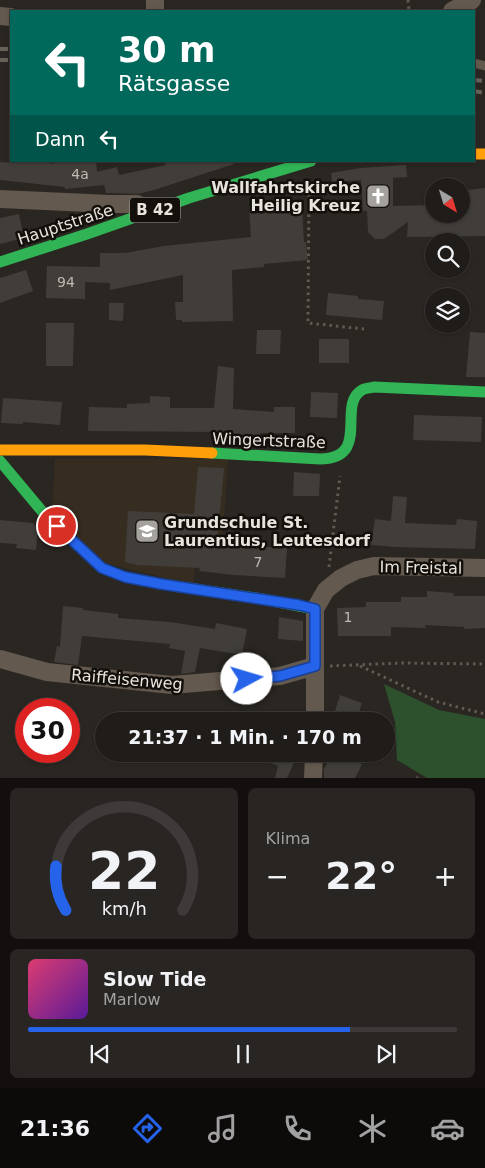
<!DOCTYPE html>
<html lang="de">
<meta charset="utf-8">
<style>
:root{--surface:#201c1a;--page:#282523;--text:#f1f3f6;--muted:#a2a1a2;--line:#3d3a39;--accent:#2563eb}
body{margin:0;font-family:"DejaVu Sans",sans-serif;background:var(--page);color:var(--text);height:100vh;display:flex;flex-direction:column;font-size:19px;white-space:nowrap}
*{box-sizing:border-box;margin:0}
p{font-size:16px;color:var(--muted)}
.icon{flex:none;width:28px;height:28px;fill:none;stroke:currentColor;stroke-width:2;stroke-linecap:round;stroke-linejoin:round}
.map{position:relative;height:778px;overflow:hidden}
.panel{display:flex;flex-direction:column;gap:10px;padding:10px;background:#120f0e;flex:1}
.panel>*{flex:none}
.hud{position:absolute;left:10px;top:10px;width:465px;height:152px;border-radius:0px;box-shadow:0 1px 4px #0004,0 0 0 1px var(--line);background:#00695c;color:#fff;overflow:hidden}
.needle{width:32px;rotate:142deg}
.fabs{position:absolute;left:425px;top:178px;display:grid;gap:10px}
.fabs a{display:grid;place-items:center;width:45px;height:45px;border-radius:50%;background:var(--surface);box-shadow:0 1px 4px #0004,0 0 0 1px var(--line);font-size:25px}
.speed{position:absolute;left:15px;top:698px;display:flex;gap:10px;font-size:25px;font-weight:700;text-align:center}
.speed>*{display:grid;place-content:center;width:65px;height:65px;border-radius:50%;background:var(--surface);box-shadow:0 1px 4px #0004,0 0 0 1px var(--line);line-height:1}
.speed .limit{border:8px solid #d22;background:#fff;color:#111}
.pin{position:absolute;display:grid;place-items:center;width:42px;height:42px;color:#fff;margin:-21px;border:2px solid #fff;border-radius:50%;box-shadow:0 1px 5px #0007}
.me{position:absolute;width:55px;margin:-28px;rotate:84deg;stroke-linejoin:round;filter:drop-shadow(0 0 4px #0008)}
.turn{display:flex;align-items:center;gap:18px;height:105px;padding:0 25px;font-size:22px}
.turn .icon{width:65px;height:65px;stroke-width:2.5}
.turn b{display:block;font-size:35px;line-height:42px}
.then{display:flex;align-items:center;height:48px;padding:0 25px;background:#0003;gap:10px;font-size:19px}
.big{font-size:38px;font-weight:700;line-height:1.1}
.panel .card{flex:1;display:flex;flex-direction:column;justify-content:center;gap:8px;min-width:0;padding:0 18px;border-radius:8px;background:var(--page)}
.panel .dial{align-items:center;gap:0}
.dial svg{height:130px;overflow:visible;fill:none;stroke:var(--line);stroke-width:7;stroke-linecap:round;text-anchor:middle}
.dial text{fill:var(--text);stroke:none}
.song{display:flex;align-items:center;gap:15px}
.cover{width:60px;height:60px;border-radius:8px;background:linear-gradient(135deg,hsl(340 70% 55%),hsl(270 70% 35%))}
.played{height:5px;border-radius:2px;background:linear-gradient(90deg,var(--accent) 75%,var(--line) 75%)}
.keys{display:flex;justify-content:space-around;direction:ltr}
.heat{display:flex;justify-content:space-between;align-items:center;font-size:28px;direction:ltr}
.panel .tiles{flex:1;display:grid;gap:10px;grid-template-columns:1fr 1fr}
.card:last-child{grid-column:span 2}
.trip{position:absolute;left:95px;top:712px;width:300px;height:50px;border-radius:25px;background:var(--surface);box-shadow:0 1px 4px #0004,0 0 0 1px var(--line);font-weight:700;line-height:50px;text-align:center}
.tab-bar{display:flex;height:80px;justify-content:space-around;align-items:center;background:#0d0b0a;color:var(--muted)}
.tab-bar .icon{width:35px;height:35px}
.tab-bar .active{color:var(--accent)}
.tab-bar b{font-size:22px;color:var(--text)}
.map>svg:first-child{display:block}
.built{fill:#362d20}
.green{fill:#2c512c}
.building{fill:#413e3a}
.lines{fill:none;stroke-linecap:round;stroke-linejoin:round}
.path{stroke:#615a52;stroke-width:3;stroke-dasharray:2.5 4;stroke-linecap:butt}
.lane{stroke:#64594e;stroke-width:9}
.street{stroke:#64594e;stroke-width:18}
.fast{stroke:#30b455;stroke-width:11}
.slow{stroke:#ff9f0a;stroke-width:11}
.rail{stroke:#666159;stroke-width:4;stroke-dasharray:8 4;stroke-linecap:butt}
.route-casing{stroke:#184099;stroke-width:12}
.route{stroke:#2563eb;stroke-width:9}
.labels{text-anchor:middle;stroke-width:5;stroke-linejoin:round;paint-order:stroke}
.number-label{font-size:14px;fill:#bebab4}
.shield{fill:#13100c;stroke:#a7a49e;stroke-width:1}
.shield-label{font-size:15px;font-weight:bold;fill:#e7e3dd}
.poi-label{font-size:16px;font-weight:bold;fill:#e7e3dd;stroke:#13100c;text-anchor:end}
.street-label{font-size:16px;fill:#e7e3dd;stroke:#13100c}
</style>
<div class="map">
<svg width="485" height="778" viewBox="0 0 485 778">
<rect width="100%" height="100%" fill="#2a2622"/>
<path class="built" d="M55,459H228L222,550L195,551L194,585L105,563L52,513Z"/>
<path class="green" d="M384,684L439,710L485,719V778H427L397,760L395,722Z"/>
<path class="building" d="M17,161H51L50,164L71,161H96L97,172L117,167L119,175L166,165L165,161H234V164L154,190L138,194L110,193H106L104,185L65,189V187L0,180V162L16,163Z
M406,165L407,177L393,178V206L434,205V214H461V205H469L468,190L485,188V236L407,237L408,222L384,239H375L368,232L367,211H363L361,180L332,182L331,173L361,168Z
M266,205V210L302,207L304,242H306L308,260L264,264V267L232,270L233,321L182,322V320H176L175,302H183V275L110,290V283L85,282V299L46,298L47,266L100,267V253H125L164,246L251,237L249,206Z
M19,214L24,238L0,244V218Z
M26,270L33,291L0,303V278Z
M328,293L358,296V299L384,301L382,320L326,315Z
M109,303H124L123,321L109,320Z
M46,323H74L73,366H46Z
M257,330H281L280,354H256Z
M470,332L485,333V377H466Z
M319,339H349V363H319Z
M218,366L234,368L233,409L274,412V407H295V433H260V436L220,433V432L88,431L89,407L127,408V404L150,403V396L170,397V408H214Z
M311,392L338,393L337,418L310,417Z
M3,398L62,402L60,425L23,422V424L1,423Z
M414,415L482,417L481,442L413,440Z
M198,467L224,468L217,544L287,548L285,578L234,575L199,571L200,568L137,565L125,562L128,511L194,514Z
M294,472L320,474L319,496H293Z
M393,496L407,497L405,523L456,525L457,519L477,521L475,549L395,547L371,545L375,519L391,521Z
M0,520L33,523L38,529L36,550L16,548L17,544L0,543Z
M427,591L454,593L453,596H485V628L464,629V627L425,625L426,628L391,627V636H338L337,608L366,607V602H401V597H427Z
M63,606L83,608V610L118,614V618L170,622L215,629L216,623L247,629L242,655L200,648L195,672L181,674L185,651L169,648L170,644L82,636L78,665L54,662L57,646L60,647Z
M279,617L303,621V641L278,639Z
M340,695L362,703L356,721H332Z
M249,754H298L287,778H275L278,766Z
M332,754H355L353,760L362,764L355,778H324V769Z"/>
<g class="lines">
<path class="path" d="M408,0L409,11
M309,182L308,323L364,329
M329,567L340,476
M330,666L401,663L485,664
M360,666L438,702L485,714
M417,778L418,777"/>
<path class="lane" d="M474,63L485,66"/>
<path class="street" d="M155,11V0
M452,11L472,0
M0,16L11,17
M0,199L110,204H137L152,211
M0,659L47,672L172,685L280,676L315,666
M315,721V609L326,590L341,578L357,570L374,566L485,568
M313,778L314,754"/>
<path class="fast" d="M0,262L87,234L189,198L311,161
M212,453L320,459C372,458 336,405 362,390C365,388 371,388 374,387L485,392
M0,461L46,516L102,568L125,577L161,584L262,599L315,609"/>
<path class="slow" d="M474,154H485
M0,450H145L212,453"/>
<path class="rail" d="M0,49H11
M0,60H11
M474,80L485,81
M474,91L485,93"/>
</g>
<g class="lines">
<g class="route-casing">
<path id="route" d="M57,526L102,568L125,577L161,584L299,605L315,609V666L280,676L247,679"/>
</g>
<use href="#route" class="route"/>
</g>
<defs>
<g id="church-square" transform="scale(1.25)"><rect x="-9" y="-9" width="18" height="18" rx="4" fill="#a5a19c" stroke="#13100c"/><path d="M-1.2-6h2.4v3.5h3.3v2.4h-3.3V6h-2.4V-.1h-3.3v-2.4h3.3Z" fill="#fff"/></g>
<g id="school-square" transform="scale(1.25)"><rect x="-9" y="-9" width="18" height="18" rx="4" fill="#a5a19c" stroke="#13100c"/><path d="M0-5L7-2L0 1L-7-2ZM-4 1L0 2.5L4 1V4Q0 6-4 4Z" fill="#fff"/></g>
</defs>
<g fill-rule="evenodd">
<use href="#church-square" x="378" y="196"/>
<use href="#school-square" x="147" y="531"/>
</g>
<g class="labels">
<g class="number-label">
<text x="80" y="179">4a</text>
<text x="66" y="287">94</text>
<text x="258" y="567">7</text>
<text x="348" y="622">1</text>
</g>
<rect class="shield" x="130" y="197.5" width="50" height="25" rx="4"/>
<g class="shield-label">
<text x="155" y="215">B 42</text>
</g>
<g class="poi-label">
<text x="360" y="193">Wallfahrtskirche<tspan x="360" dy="18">Heilig Kreuz</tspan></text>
<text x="164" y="528" text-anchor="start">Grundschule St.<tspan x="164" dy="18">Laurentius, Leutesdorf</tspan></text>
</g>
<g class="street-label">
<text transform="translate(65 224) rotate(-18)" y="6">Hauptstraße</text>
<text transform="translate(269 440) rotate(2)" y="6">Wingertstraße</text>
<text transform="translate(421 567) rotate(1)" y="6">Im Freistal</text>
<text transform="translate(127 679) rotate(5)" y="6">Raiffeisenweg</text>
</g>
</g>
</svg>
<div class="fabs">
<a><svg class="needle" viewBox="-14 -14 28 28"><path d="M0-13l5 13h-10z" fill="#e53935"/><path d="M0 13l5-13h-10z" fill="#a2a1a2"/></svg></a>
<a><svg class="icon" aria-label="search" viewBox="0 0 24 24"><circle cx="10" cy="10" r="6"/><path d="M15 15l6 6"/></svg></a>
<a><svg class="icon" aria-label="layers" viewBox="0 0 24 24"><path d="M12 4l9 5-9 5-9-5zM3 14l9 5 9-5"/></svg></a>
</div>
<div class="speed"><div class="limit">30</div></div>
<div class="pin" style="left:57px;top:526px;background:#d93025"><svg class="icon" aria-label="arrive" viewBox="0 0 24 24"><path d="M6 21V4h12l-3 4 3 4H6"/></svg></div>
<svg class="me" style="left:247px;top:679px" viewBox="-20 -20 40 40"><circle r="19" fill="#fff"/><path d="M0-13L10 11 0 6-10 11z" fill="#2563eb"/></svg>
<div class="trip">21:37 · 1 Min. · 170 m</div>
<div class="hud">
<div class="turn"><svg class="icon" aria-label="left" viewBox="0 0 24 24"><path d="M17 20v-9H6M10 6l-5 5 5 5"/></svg><div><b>30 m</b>Rätsgasse</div></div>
<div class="then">Dann<svg class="icon" aria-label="left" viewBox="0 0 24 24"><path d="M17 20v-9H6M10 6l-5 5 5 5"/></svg></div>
</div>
</div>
<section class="panel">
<div class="tiles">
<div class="card dial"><svg viewBox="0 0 100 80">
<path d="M14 69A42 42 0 1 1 86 69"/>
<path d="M14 69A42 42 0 0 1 8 42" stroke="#2563eb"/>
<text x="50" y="56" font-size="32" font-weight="700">22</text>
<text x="50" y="72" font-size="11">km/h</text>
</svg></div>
<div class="card"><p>Klima</p>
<div class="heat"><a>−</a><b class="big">22°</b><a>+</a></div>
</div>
<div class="card">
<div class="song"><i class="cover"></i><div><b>Slow Tide</b><p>Marlow</p></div></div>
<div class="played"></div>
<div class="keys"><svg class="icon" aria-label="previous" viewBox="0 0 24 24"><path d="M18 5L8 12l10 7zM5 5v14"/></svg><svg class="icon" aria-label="pause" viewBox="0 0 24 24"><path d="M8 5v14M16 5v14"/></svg><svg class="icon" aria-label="next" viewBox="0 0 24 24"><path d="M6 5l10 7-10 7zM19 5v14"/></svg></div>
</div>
</div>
</section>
<nav class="tab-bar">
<b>21:36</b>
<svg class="icon active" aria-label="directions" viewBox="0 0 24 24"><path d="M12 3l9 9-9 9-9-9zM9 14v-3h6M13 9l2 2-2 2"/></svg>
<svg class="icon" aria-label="music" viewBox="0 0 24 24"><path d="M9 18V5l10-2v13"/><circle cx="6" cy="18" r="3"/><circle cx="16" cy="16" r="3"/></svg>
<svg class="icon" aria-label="phone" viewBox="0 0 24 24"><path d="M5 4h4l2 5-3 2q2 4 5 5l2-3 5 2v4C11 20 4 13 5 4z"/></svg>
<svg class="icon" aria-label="climate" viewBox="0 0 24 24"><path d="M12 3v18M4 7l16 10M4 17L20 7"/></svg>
<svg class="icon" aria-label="car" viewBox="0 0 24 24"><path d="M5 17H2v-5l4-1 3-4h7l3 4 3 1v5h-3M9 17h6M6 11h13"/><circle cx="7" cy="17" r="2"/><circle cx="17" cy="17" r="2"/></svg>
</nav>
